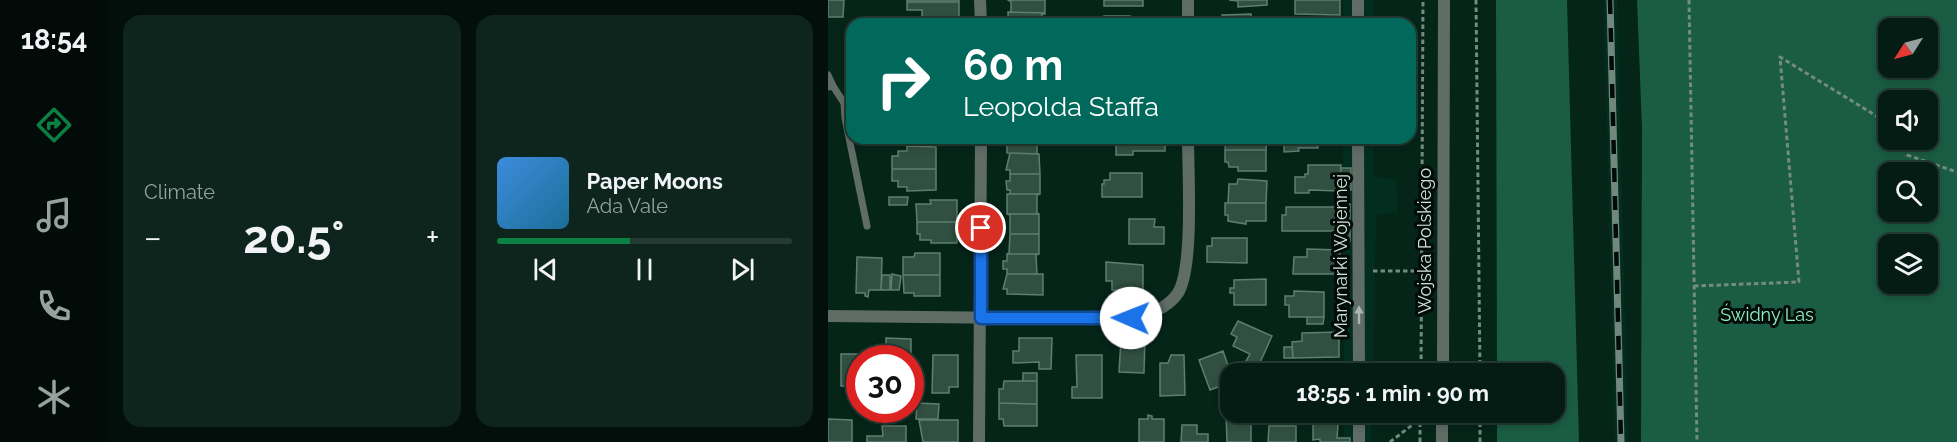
<!DOCTYPE html>
<meta charset="utf-8">
<style>
:root{--surface:#041c13;--page:#0d251c;--text:#f1f3f6;--muted:#97a1a0;--line:#253a33;--accent:#0b8043}
body{margin:0;font-family:Raleway,sans-serif;background:var(--page);color:var(--text);height:100vh;display:flex;flex-direction:column;font-size:22px;white-space:nowrap}
*{box-sizing:border-box;margin:0}
p{font-size:20px;color:var(--muted)}
.icon{flex:none;width:33px;height:33px;fill:none;stroke:currentColor;stroke-width:2;stroke-linecap:round;stroke-linejoin:round}
.map{position:relative;flex:1;overflow:hidden}
.sheet{display:flex;flex-direction:column;gap:15px;padding:15px;background:#020f0a;width:720px}
.sheet>*{flex:none}
.top-card{position:absolute;left:18px;top:18px;width:570px;height:126px;border-radius:18px;box-shadow:0 3px 9px #0003,0 0 0 2px var(--line);background:#00695c;color:#fff;overflow:hidden}
.needle{width:39px;rotate:234deg}
.controls{position:absolute;left:1050px;top:18px;display:grid;gap:12px}
.controls a{display:grid;place-items:center;width:60px;height:60px;border-radius:12px;background:var(--surface);box-shadow:0 3px 9px #0003,0 0 0 2px var(--line);font-size:30px}
.speed{position:absolute;left:18px;top:345px;display:flex;gap:12px;font-size:30px;font-weight:700;text-align:center}
.speed>*{display:grid;place-content:center;width:78px;height:78px;border-radius:50%;background:var(--surface);box-shadow:0 3px 9px #0003,0 0 0 2px var(--line);line-height:1}
.speed .limit{border:9px solid #d22;background:#fff;color:#111}
.pin{position:absolute;display:grid;place-items:center;width:51px;height:51px;color:#fff;margin:-26px;border:3px solid #fff;border-radius:50%;box-shadow:0 2px 6px #0007}
.me{position:absolute;width:66px;margin:-33px;rotate:271deg;stroke-linejoin:round;filter:drop-shadow(0 0 4px #0008)}
.turn{display:flex;align-items:center;gap:21px;height:126px;padding:0 18px;font-size:27px}
.turn .icon{width:78px;height:78px;stroke-width:2.5}
.turn b{display:block;font-size:42px;line-height:51px}
.big{font-size:45px;font-weight:700;line-height:1.1}
.sheet .widget{flex:1;display:flex;flex-direction:column;justify-content:center;gap:9px;min-width:0;padding:0 21px;border-radius:18px;background:var(--page)}
.song{display:flex;align-items:center;gap:18px}
.cover{width:72px;height:72px;border-radius:9px;background:linear-gradient(135deg,hsl(210 70% 55%),hsl(200 70% 35%))}
.played{height:6px;border-radius:3px;background:linear-gradient(90deg,var(--accent) 45%,var(--line) 45%)}
.keys{display:flex;justify-content:space-around;direction:ltr}
.heat{display:flex;justify-content:space-between;align-items:center;font-size:33px;direction:ltr}
.sheet .tiles{flex:1;display:grid;gap:15px;grid-template-columns:repeat(2,1fr)}
.trip{position:absolute;left:392px;top:363px;width:345px;height:60px;border-radius:18px;background:var(--surface);box-shadow:0 3px 9px #0003,0 0 0 2px var(--line);font-weight:700;line-height:60px;text-align:center}
main{display:flex;flex:1;min-height:0}
.tab-bar{display:flex;flex-direction:column;width:108px;justify-content:space-around;align-items:center;background:#020b08;color:var(--muted)}
.tab-bar .icon{width:42px;height:42px}
.tab-bar .active{color:var(--accent)}
.tab-bar b{font-size:27px;color:var(--text)}
.map>svg:first-child{display:block}
.built{fill:#032e1f}
.forest{fill:#1a5c44;fill-rule:evenodd}
.building{fill:#315042;stroke:#5e7f70;stroke-width:1.5}
.lines{fill:none;stroke-linecap:round;stroke-linejoin:round}
.path{stroke:#738b81;stroke-width:3;stroke-dasharray:4.5 3;stroke-linecap:butt}
.service{stroke:#5f6d66;stroke-width:7}
.minor{stroke:#5f6d66;stroke-width:12}
.tertiary{stroke:#5f6d66;stroke-width:12}
.rail-casing{stroke:#70887e;stroke-width:7}
.rail{stroke:#020b07;stroke-width:4.5;stroke-dasharray:14;stroke-linecap:butt}
.oneway{fill:#a8b8b1}
.route-casing{stroke:#114b97;stroke-width:15}
.route{stroke:#1a73e8;stroke-width:10}
.labels{text-anchor:middle;stroke-width:6;stroke-linejoin:round;paint-order:stroke}
.street-label{font-size:18px;fill:#d0e1d9;stroke:#020b07}
.park-label{font-size:18px;fill:#91f0c8;stroke:#020b07}
</style>
<main>
<nav class="tab-bar">
<b>18:54</b>
<svg class="icon active" aria-label="directions" viewBox="0 0 24 24"><path d="M12 3l9 9-9 9-9-9zM9 14v-3h6M13 9l2 2-2 2"/></svg>
<svg class="icon" aria-label="music" viewBox="0 0 24 24"><path d="M9 18V5l10-2v13"/><circle cx="6" cy="18" r="3"/><circle cx="16" cy="16" r="3"/></svg>
<svg class="icon" aria-label="phone" viewBox="0 0 24 24"><path d="M5 4h4l2 5-3 2q2 4 5 5l2-3 5 2v4C11 20 4 13 5 4z"/></svg>
<svg class="icon" aria-label="climate" viewBox="0 0 24 24"><path d="M12 3v18M4 7l16 10M4 17L20 7"/></svg>
</nav>
<section class="sheet">
<div class="tiles">
<div class="widget"><p>Climate</p>
<div class="heat"><a>−</a><b class="big">20.5°</b><a>+</a></div>
</div>
<div class="widget">
<div class="song"><i class="cover"></i><div><b>Paper Moons</b><p>Ada Vale</p></div></div>
<div class="played"></div>
<div class="keys"><svg class="icon" aria-label="previous" viewBox="0 0 24 24"><path d="M18 5L8 12l10 7zM5 5v14"/></svg><svg class="icon" aria-label="pause" viewBox="0 0 24 24"><path d="M8 5v14M16 5v14"/></svg><svg class="icon" aria-label="next" viewBox="0 0 24 24"><path d="M6 5l10 7-10 7zM19 5v14"/></svg></div>
</div>
</div>
</section>
<div class="map">
<svg width="1129" height="442" viewBox="0 0 1129 442">
<rect width="100%" height="100%" fill="#052519"/>
<path class="built" d="M515,0H545V24H515Z
M776,0H789L800,442H787Z
M515,138H545V176L568,180L570,212L548,215L545,373H516Z
M516,413H544L543,442H516Z"/>
<path class="forest" d="M668,0H739L751,442H669V413L726,412V374L669,373Z
M809,0H1129V442H813L814,128ZM1060,28H1100V68H1060ZM1060,100H1100V140H1060ZM1060,172H1100V212H1060ZM1060,244H1100V284H1060Z"/>
<path class="building" d="M0,0H16L15,17H0Z
M79,0H131V2H79Z
M180,0H217V13L180,12H183V2Z
M276,0H315V6H276Z
M401,0H439V5L410,7V1Z
M467,0H512V15L467,14Z
M79,2H131V20H109V24H104V20H94V10H79Z
M180,12L217,13V14H214V24H177L180,23Z
M423,14V24H385V18H394V15Z
M276,16H302V24H276Z
M457,21H490V24H457Z
M179,138H209V154L179,153Z
M288,138H337V151H305V155H288Z
M398,138H439L438,150H397Z
M456,138H512L513,145H490V148H470L471,151L456,152Z
M79,146L108,147V169H64V156H70V151H79Z
M397,150H438V171H410V167H401L400,162H397Z
M182,153L211,154L212,174H182V170H178Z
M480,165H513L512,191L481,190V193H467V177H477V174H480Z
M513,168H523V190H512Z
M64,169H108V190L79,191V187H70V181H64Z
M282,173H314V197H274V184H276V180H282Z
M182,174H212V194H179H182V190H179L178,181H182Z
M410,179L439,181L438,203H400L401,184H409Z
M179,194H212L209,195V213L211,214H179Z
M61,197H80L79,205H61Z
M102,200H129V222H89L88,204H103Z
M397,203H438V221H418V224L400,221V215H397Z
M507,203L522,204V241L507,240Z
M458,207H507V231H454V215H458Z
M179,214H211V234H182V215Z
M301,219H327L326,227H336V244H301Z
M89,222H129V243H103V240H92V234H89Z
M182,234H211V254H179L181,253Z
M384,238H419V263L379,262V246H384Z
M479,249L512,250L511,274H465L466,257H479Z
M87,253H112V275H75V257H86Z
M179,254H211L208,255L209,274H179V269H175V261H179Z
M29,257L54,258L53,290H41L40,297L37,296V293H28Z
M278,262L315,265V292L284,290V281H278Z
M64,274L73,276L71,290H63Z
M179,274H215V295L179,294V289H175Z
M54,275H62V290H53Z
M75,275H112V296H86V293H76Z
M438,279V305H406V293H402V288H406V280Z
M466,291L496,292V317H461V305H457V296H466Z
M479,317H496L495,324H479Z
M410,321L444,336L430,367L418,361L422,354L405,346L409,337L403,334Z
M511,332V357L465,358L464,342L474,341V333Z
M305,336L317,337L316,373L291,372L293,339L304,340Z
M58,338L83,339V369H87V386H82V358H58Z
M191,338H224L223,369H211V362L185,363V351H191Z
M456,347H464L465,358H456Z
M395,351L403,374L402,394L396,396L390,387L382,390L371,360Z
M13,354H38V358H32V390L22,389V386H13Z
M105,355H130V387H121V393H104Z
M248,355H274V398H244V387H249Z
M343,355H356L357,395L332,396V363H340Z
M195,373H209V381H195Z
M176,381H209V404L171,403V389H175Z
M89,403L111,404L110,419H88Z
M171,403L209,404V426H176L175,419H171Z
M407,412H423V442H399L398,415H408Z
M485,412H511L509,438H522V442H492V439L485,440Z
M320,415L324,416V419H336V442H311V419H320Z
M0,419L24,420V442H0Z
M91,420H130V442H95Z
M354,425H369V434H380V442H353Z
M54,426H78V442H39V436H55Z
M441,426H468V442H440Z"/>
<g class="lines">
<path class="path" d="M648,0L652,374
M861,0L869,442
M1078,140L1079,155L1129,172
M545,271H594
M866,286L971,282L952,57L1060,123
M593,374L595,0
M562,442L592,419
M592,442V412
M652,442V412"/>
<path class="service" d="M0,75L5,86
M0,87L5,86L16,103L17,118L39,226"/>
<path class="minor" d="M152,0L153,24
M360,0V24
M530,0V24
M530,138L531,374
M0,316L303,319C319,316 340,308 350,293C366,267 360,172 360,138
M531,412V442
M151,442L153,138"/>
<path class="tertiary" d="M615,374L616,0
M614,442V412"/>
<g class="rail-casing">
<path id="rail" d="M782,0L793,442"/>
</g>
<use href="#rail" class="rail"/>
</g>
<defs><path id="oneway-solid" d="M-6-.8H1V-3.2L6.5 0L1 3.2V.8H-6Z" transform="scale(1.5)"/></defs>
<use class="oneway" href="#oneway-solid" transform="translate(531 315) rotate(-90)"/>
<g class="lines">
<g class="route-casing">
<path id="route" d="M153,228V318H303"/>
</g>
<use href="#route" class="route"/>
</g>
<g class="labels">
<g class="street-label">
<text transform="translate(597 241) rotate(-90)" y="6">Wojska Polskiego</text>
<text transform="translate(513 256) rotate(-90)" y="6">Marynarki Wojennej</text>
</g>
<g class="park-label">
<text x="939" y="321">Świdny Las</text>
</g>
</g>
</svg>
<div class="controls">
<a><svg class="needle" viewBox="-14 -14 28 28"><path d="M0-13l5 13h-10z" fill="#e53935"/><path d="M0 13l5-13h-10z" fill="#97a1a0"/></svg></a>
<a><svg class="icon" aria-label="sound" viewBox="0 0 24 24"><path d="M4 9h4l5-4v14l-5-4H4zM17 9q2 3 0 6"/></svg></a>
<a><svg class="icon" aria-label="search" viewBox="0 0 24 24"><circle cx="10" cy="10" r="6"/><path d="M15 15l6 6"/></svg></a>
<a><svg class="icon" aria-label="layers" viewBox="0 0 24 24"><path d="M12 4l9 5-9 5-9-5zM3 14l9 5 9-5"/></svg></a>
</div>
<div class="speed"><div class="limit">30</div></div>
<div class="pin" style="left:153px;top:228px;background:#d93025"><svg class="icon" aria-label="arrive" viewBox="0 0 24 24"><path d="M6 21V4h12l-3 4 3 4H6"/></svg></div>
<svg class="me" style="left:303px;top:318px" viewBox="-20 -20 40 40"><circle r="19" fill="#fff"/><path d="M0-13L10 11 0 6-10 11z" fill="#1a73e8"/></svg>
<div class="trip">18:55 · 1 min · 90 m</div>
<div class="top-card">
<div class="turn"><svg class="icon" aria-label="right" viewBox="0 0 24 24"><path d="M7 20v-9h11M14 6l5 5-5 5"/></svg><div><b>60 m</b>Leopolda Staffa</div></div>
</div>
</div>
</main>
